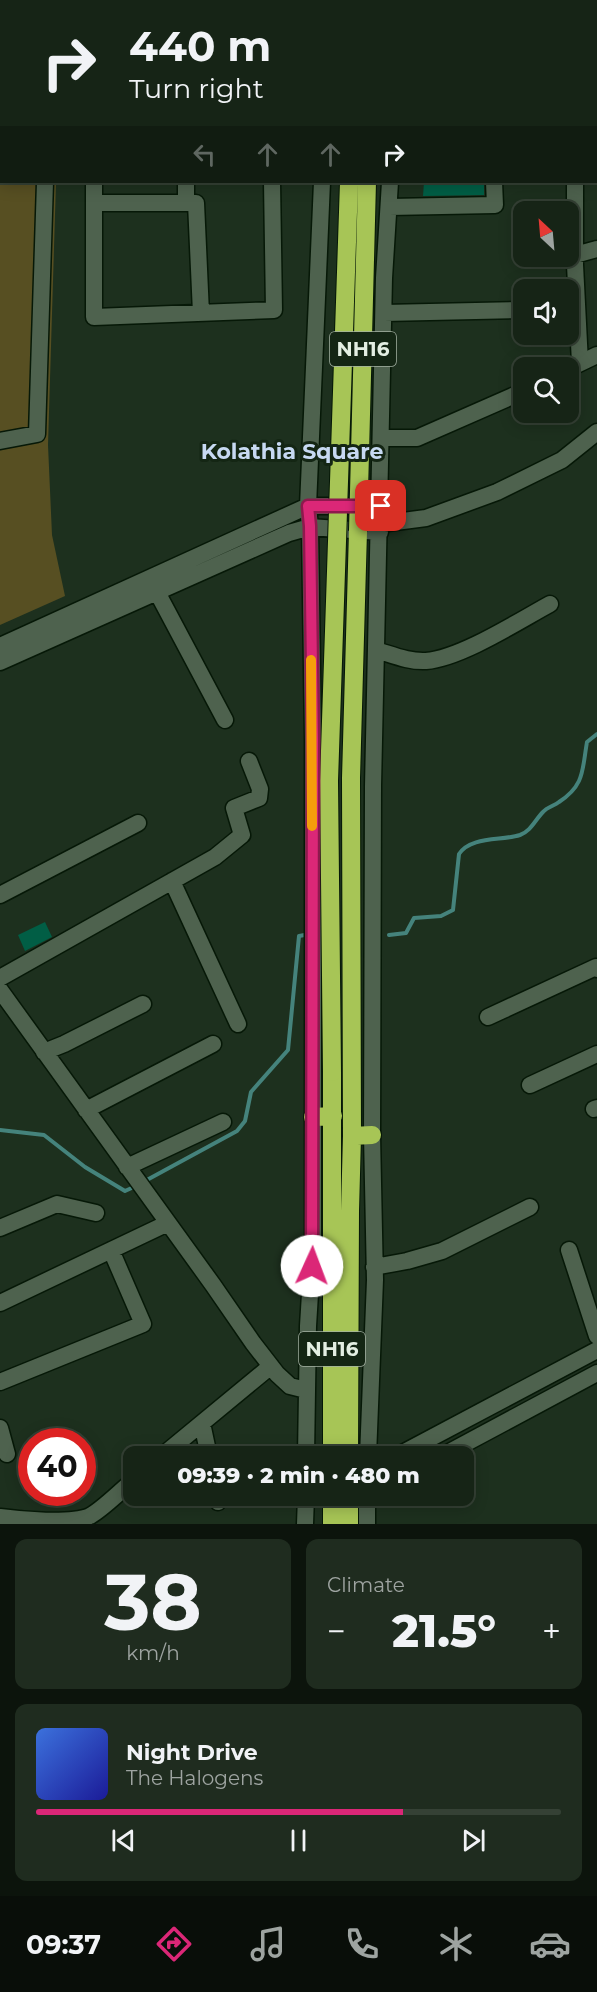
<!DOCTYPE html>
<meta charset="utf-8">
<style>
:root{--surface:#162416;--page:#1f2c1f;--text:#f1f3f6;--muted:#9ea4a1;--line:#354135;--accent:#db2777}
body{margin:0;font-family:Montserrat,sans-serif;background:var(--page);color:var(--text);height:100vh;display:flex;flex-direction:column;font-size:22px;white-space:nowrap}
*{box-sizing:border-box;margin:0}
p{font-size:20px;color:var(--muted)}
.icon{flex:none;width:33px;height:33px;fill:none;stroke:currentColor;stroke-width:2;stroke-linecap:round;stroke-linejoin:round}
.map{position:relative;height:1524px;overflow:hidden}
.details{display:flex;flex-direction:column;gap:15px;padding:15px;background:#0c140c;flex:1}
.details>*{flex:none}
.hud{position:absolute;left:0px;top:0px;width:597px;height:183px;box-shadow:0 3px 15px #0003,0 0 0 2px var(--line);background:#162416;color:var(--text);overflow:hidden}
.needle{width:39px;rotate:334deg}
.buttons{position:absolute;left:513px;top:201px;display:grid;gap:12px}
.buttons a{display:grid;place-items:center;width:66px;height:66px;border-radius:12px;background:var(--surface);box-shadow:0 3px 15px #0003,0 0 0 2px var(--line);font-size:30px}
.speed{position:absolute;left:18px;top:1428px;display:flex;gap:12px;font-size:30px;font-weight:700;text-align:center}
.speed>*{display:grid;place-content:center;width:78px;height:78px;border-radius:50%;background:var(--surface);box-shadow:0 3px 15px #0003,0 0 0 2px var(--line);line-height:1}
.speed .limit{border:9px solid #d22;background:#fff;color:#111}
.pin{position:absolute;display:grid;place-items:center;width:51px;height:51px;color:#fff;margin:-26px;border-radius:12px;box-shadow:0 3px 9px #0006}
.me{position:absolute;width:66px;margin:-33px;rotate:2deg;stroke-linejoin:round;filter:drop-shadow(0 0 4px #0008)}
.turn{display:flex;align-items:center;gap:21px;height:126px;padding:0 30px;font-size:27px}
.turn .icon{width:78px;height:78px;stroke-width:2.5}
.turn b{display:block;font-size:42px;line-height:51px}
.lanes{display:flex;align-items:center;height:57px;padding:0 30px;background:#0003;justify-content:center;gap:30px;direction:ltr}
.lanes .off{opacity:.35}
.big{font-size:45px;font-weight:800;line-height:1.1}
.details .tile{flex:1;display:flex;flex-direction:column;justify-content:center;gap:9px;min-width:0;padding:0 21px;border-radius:12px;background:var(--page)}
.details .dial{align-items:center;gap:0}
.dial b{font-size:78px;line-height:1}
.song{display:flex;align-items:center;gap:18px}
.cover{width:72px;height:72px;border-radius:9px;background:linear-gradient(135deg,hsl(220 70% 55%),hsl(240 70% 35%))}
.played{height:6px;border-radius:3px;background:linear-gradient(90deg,var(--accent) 70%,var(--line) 70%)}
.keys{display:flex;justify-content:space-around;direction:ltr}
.heat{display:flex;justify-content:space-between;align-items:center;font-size:33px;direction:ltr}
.details .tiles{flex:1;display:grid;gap:15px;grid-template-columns:1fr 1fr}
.tile:last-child{grid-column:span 2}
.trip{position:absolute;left:123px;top:1446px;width:351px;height:60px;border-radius:12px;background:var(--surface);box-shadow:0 3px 15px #0003,0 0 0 2px var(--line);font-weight:800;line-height:60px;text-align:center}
.tabs{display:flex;height:96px;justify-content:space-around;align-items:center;background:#090e09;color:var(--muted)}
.tabs .icon{width:42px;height:42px}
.tabs .current{color:var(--accent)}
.tabs b{font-size:27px;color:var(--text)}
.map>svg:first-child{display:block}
.green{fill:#574f22}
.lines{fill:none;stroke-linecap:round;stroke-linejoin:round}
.stream{stroke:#45837c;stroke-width:4}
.building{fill:#015e45}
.minor-casing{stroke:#061807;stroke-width:19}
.highway-casing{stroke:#061807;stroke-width:20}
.minor{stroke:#4e624e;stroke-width:16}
.highway{stroke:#a7c556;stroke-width:18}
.highway-bridge-casing{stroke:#061807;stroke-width:20;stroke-linecap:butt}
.highway-bridge{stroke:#a7c556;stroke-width:18}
.route-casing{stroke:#8e194d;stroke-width:15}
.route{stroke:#db2777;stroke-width:10}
.slow{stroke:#f59e0b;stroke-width:10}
.labels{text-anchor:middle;stroke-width:6;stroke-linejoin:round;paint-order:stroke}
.shield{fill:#142614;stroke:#a5b2a4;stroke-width:1.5}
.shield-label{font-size:20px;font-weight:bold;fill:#e3eee2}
.neighbourhood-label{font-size:22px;font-weight:bold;fill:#c7d9f2;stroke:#142614}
</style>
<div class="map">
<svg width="597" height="1524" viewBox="0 0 597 1524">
<rect width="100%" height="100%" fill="#1d301e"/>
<path class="green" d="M0,0L30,1L2,2V182H56L48,445L52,535L65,596L0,625Z"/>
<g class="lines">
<path class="stream" d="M389,935L406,933L414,918L441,916L453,910L459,854C471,836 501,841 520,835C531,831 535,820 543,812C547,807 554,806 559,802C585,785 582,770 587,742L597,734
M0,1130L44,1135L85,1167L125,1191L136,1186
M145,1181L237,1131L245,1121L251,1092L288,1050L299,936L310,934"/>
</g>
<path class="building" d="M424,182H484V195L423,196Z
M45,922L52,937L25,951L18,935Z"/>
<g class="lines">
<g class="minor-casing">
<path id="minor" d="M14,0V2
M120,0V2
M327,2V0
M399,2V0
M0,19H2
M596,95H597
M94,182V317L274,310L272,182
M186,182V203
M575,182V265L580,363
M94,203H196L201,313
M389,207L495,205L494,182
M575,255L597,249
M384,313L524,310
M568,369L597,355
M382,438H417L524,391
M0,441L37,434L45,182
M380,524L426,518L497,492L562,460L597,432
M157,592L225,720
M0,646L308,506H381
M376,650C393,655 409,662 426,661C461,658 517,622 550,604
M0,662L289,533L310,527L380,532
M172,881L238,1024
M0,895L138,823
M0,978L215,857L242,835L234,808L259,798L260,789L249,761
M0,990L213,1285L253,1343L277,1374L290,1386L306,1390
M488,1017L596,967L597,969
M44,1052L64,1044L143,1004
M530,1085L597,1054
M594,1109L597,1108
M86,1110L213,1044
M127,1167L223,1122
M0,1228L57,1204L96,1213
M569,1250L597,1336
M374,1267L407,1261L442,1251L530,1207
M0,1303L168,1223
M0,1382L143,1324L111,1250
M202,1423L209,1456
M0,1428L7,1454
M162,1456L271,1366
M306,1456L308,1326L313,1245V740L310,527L308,506L322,182
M368,1456L375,1280L372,1135L373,786L384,278L390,182
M397,1456L597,1350
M442,1456L597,1373
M217,1496L218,1502
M0,1517C21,1520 71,1524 90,1516C104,1508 120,1491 134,1480
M305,1524L306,1496
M367,1524V1496"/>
</g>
<g class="highway-casing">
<path id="highway" d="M354,2V0
M371,2V0
M313,1117L333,1116
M352,1136L372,1135
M332,1456V1072
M349,1456L350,1211L352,1136L351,778L358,531
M332,1524V1496
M349,1524V1496"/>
</g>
<use href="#minor" class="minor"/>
<use href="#highway" class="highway"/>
<g class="highway-bridge-casing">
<path id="highway-bridge" d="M358,531L367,182
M332,1072L329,781L349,182"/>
</g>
<use href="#highway-bridge" class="highway-bridge"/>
</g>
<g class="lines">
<g class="route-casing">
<path id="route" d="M312,1266L313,740L310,526L308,506H381"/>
</g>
<use href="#route" class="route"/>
<path class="slow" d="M311,660L312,826"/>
</g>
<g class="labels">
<g class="shield">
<rect x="330" y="332" width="66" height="34" rx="4.5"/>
<rect x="299" y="1332" width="66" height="34" rx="4.5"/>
</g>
<g class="shield-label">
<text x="363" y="356">NH16</text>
<text x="332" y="1356">NH16</text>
</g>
<g class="neighbourhood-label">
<text x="292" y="459">Kolathia Square</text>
</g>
</g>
</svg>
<div class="buttons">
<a><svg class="needle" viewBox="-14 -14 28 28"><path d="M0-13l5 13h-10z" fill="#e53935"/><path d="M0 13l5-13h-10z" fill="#9ea4a1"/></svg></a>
<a><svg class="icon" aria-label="sound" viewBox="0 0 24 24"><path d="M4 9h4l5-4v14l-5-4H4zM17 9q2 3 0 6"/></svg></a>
<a><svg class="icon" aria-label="search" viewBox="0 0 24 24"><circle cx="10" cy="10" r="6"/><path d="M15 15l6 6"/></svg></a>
</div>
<div class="speed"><div class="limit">40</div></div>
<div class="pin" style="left:381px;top:506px;background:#d93025"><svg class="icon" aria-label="arrive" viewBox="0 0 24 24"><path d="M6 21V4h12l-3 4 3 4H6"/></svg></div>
<svg class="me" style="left:312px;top:1266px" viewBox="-20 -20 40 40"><circle r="19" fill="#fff"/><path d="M0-13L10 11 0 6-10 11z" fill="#db2777"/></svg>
<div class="trip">09:39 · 2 min · 480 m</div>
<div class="hud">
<div class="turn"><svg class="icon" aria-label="right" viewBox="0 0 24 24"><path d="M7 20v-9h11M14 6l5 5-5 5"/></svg><div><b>440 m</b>Turn right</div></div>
<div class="lanes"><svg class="icon off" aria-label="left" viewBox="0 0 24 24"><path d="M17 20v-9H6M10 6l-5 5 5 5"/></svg><svg class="icon off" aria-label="ahead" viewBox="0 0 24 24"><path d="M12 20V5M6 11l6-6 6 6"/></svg><svg class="icon off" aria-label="ahead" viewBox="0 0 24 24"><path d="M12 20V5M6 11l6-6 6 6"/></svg><svg class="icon" aria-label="right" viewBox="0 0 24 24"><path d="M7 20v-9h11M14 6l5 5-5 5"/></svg></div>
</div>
</div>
<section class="details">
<div class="tiles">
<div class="tile dial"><b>38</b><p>km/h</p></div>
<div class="tile"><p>Climate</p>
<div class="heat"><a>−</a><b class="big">21.5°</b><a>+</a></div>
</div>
<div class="tile">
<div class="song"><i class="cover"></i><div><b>Night Drive</b><p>The Halogens</p></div></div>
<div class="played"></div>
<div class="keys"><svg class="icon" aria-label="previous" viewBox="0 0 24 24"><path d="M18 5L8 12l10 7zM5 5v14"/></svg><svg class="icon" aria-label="pause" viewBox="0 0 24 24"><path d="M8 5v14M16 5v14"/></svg><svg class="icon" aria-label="next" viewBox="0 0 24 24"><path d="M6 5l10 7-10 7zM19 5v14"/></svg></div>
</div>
</div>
</section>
<nav class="tabs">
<b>09:37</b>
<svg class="icon current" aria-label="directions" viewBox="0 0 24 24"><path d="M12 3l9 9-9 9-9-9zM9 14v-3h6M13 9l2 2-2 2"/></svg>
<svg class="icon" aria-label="music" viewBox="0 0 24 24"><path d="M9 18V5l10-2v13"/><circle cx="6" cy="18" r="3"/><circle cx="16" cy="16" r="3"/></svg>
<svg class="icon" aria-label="phone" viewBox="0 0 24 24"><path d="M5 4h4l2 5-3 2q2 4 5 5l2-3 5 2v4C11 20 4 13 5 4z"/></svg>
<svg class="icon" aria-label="climate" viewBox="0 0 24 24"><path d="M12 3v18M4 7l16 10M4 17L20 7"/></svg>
<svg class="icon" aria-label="car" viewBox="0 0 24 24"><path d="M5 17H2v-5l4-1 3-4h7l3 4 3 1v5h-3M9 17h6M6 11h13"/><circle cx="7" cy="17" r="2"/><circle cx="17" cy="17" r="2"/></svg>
</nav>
